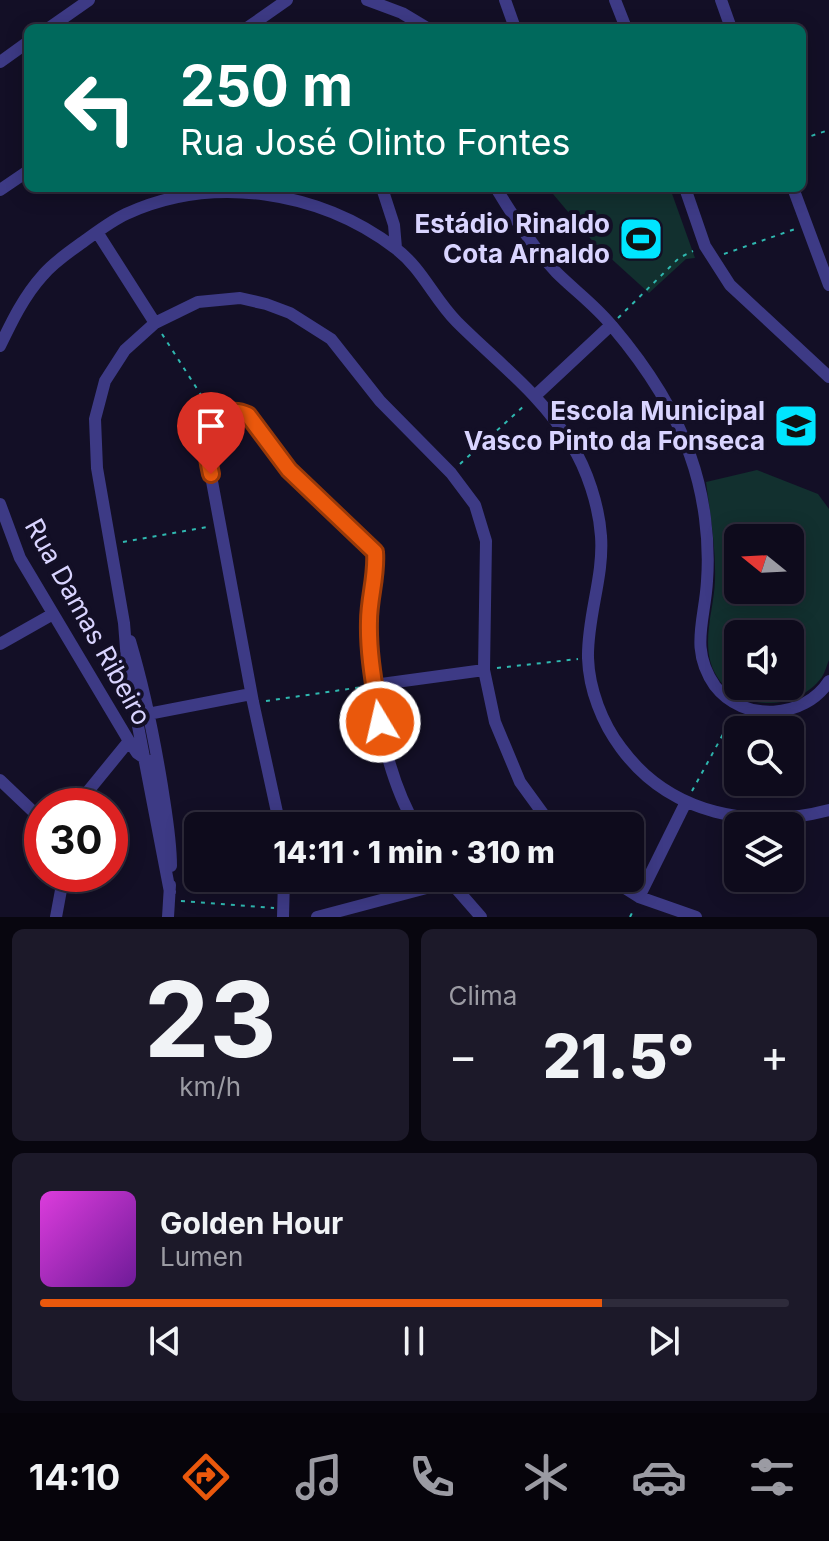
<!DOCTYPE html>
<html lang="pt">
<meta charset="utf-8">
<style>
:root{--surface:#0e0b1c;--page:#1c1929;--text:#f1f3f6;--muted:#9b9ba3;--line:#2e2b3b;--accent:#ea580c}
body{margin:0;font-family:Inter,sans-serif;background:var(--page);color:var(--text);height:100vh;display:flex;flex-direction:column;font-size:30px;white-space:nowrap}
*{box-sizing:border-box;margin:0}
p{font-size:26px;color:var(--muted)}
.icon{flex:none;width:44px;height:44px;fill:none;stroke:currentColor;stroke-width:2;stroke-linecap:round;stroke-linejoin:round}
.map{position:relative;height:917px;overflow:hidden}
.side{display:flex;flex-direction:column;gap:12px;padding:12px;background:#08060f;flex:1}
.side>*{flex:none}
.top-card{position:absolute;left:24px;top:24px;width:782px;height:168px;border-radius:12px;box-shadow:0 4px 20px #0003,0 0 0 2px var(--line);background:#00695c;color:#fff;overflow:hidden}
.needle{width:52px;rotate:288deg}
.controls{position:absolute;left:724px;top:524px;display:grid;gap:16px}
.controls a{display:grid;place-items:center;width:80px;height:80px;border-radius:12px;background:var(--surface);box-shadow:0 4px 20px #0003,0 0 0 2px var(--line);font-size:40px}
.speed{position:absolute;left:24px;top:788px;display:flex;gap:16px;font-size:40px;font-weight:700;text-align:center}
.speed>*{display:grid;place-content:center;width:104px;height:104px;border-radius:50%;background:var(--surface);box-shadow:0 4px 20px #0003,0 0 0 2px var(--line);line-height:1}
.speed .limit{border:12px solid #d22;background:#fff;color:#111}
.pin{position:absolute;display:grid;place-items:center;width:68px;height:68px;color:#fff;margin:-82px -34px;border-radius:50% 50% 50% 0;rotate:-45deg;box-shadow:0 0 8px #0007}
.pin .icon{rotate:45deg}
.me{position:absolute;width:88px;margin:-44px;rotate:351deg;stroke-linejoin:round;filter:drop-shadow(0 0 6px #0008)}
.turn{display:flex;align-items:center;gap:28px;height:168px;padding:0 24px;font-size:36px}
.turn .icon{width:104px;height:104px;stroke-width:2.5}
.turn b{display:block;font-size:56px;line-height:68px}
.big{font-size:60px;font-weight:800;line-height:1.1}
.side .widget{flex:1;display:flex;flex-direction:column;justify-content:center;gap:12px;min-width:0;padding:0 28px;border-radius:12px;background:var(--page)}
.side .dial{align-items:center;gap:0}
.dial b{font-size:104px;line-height:1}
.song{display:flex;align-items:center;gap:24px}
.cover{width:96px;height:96px;border-radius:12px;background:linear-gradient(135deg,hsl(300 70% 55%),hsl(280 70% 35%))}
.played{height:8px;border-radius:4px;background:linear-gradient(90deg,var(--accent) 75%,var(--line) 75%)}
.keys{display:flex;justify-content:space-around;direction:ltr}
.heat{display:flex;justify-content:space-between;align-items:center;font-size:44px;direction:ltr}
.side .tiles{flex:1;display:grid;gap:12px;grid-template-columns:1fr 1fr}
.widget:last-child{grid-column:span 2}
.trip{position:absolute;left:184px;top:812px;width:460px;height:80px;border-radius:12px;background:var(--surface);box-shadow:0 4px 20px #0003,0 0 0 2px var(--line);font-weight:800;line-height:80px;text-align:center}
.tabs{display:flex;height:128px;justify-content:space-around;align-items:center;background:#06040b;color:var(--muted)}
.tabs .icon{width:56px;height:56px}
.tabs .on{color:var(--accent)}
.tabs b{font-size:36px;color:var(--text)}
.map>svg:first-child{display:block}
.green{fill:#12302f;fill-rule:evenodd}
.lines{fill:none;stroke-linecap:round;stroke-linejoin:round}
.path{stroke:#2fb8b0;stroke-width:2;stroke-dasharray:4 6;stroke-linecap:butt}
.minor{stroke:#3d3a85;stroke-width:12}
.route-casing{stroke:#983908;stroke-width:20}
.route{stroke:#ea580c;stroke-width:14}
.labels{text-anchor:middle;stroke-width:8;stroke-linejoin:round;paint-order:stroke}
.poi-label{font-size:26px;font-weight:bold;fill:#d9d4ff;stroke:#130f26;text-anchor:end}
.street-label{font-size:26px;fill:#d9d4ff;stroke:#130f26}
</style>
<div class="map">
<svg width="829" height="917" viewBox="0 0 829 917">
<rect width="100%" height="100%" fill="#130f26"/>
<path class="green" d="M548,188H670L695,258L686,259L649,293L595,244Z
M757,470L818,494L829,509V660C827,665 825,672 822,677C799,709 745,713 720,681C697,651 714,613 715,580C716,547 710,514 706,482ZM738,538H790V590H738ZM738,634H790V686H738Z"/>
<g class="lines">
<path class="path" d="M802,139L829,130
M724,254L798,228
M618,318L679,258L693,251
M162,334L210,409
M460,464L526,404
M123,542L207,527
M497,668L578,659
M266,701L362,687
M692,791L733,716
M181,901L274,908
M630,917L634,909"/>
<path class="minor" d="M367,0L402,13L427,28
M505,0L515,28
M615,0L626,28
M721,0L731,28
M49,28L89,0
M247,28L287,0
M0,62L28,42
M382,188L394,225L396,248
M496,188C514,218 532,246 556,272C574,290 596,306 612,326C645,365 674,408 690,455C704,494 710,540 707,581C705,620 689,649 715,686C743,723 805,719 829,681
M685,188L705,246L730,285L829,377
M793,188L829,285
M0,190L28,171
M97,232L155,323
M0,346C12,321 24,296 43,275C54,262 69,252 83,242C97,232 111,221 126,214C213,174 320,191 395,248C422,268 434,299 457,322C497,362 542,395 571,444C587,469 599,506 601,536C604,577 587,617 588,658C589,689 602,723 621,748C670,815 753,830 829,810
M536,395L611,325
M0,504L20,558L129,741L137,753L153,764L162,790
M130,641C144,688 154,737 162,786C166,813 171,839 171,866
M0,644L53,614
M374,685L484,670
M142,710L148,714L251,694
M0,780L42,820
M76,806L129,741
M280,826L253,702L206,449C207,424 219,400 248,415L289,470L375,552C377,575 370,597 369,620C367,679 385,775 416,826
M447,878L481,917
M609,878L639,897L696,917
M170,892L128,674L124,623L97,468L95,419L105,381L125,350L155,323L198,302L240,298L266,304L290,313L331,339L380,401L451,473L475,505L486,541L484,670L495,722L520,782L552,826
M639,897L686,802
M56,917L61,890L60,874
M168,917L170,885
M283,917L284,878
M317,917L449,882"/>
</g>
<g class="lines">
<g class="route-casing">
<path id="route" d="M211,474C206,452 204,437 215,417C227,412 235,409 248,415L289,470L375,552C377,575 369,598 369,621C368,655 375,689 380,722"/>
</g>
<use href="#route" class="route"/>
</g>
<defs>
<g id="stadium-square" transform="scale(2.3)"><rect x="-9" y="-9" width="18" height="18" rx="4" fill="#00e5ff" stroke="#130f26"/><path d="M0-5a6.5 5 0 1 0 0 10a6.5 5 0 1 0 0-10ZM-3.5-1.8h7v3.6h-7Z" fill="#111"/></g>
<g id="school-square" transform="scale(2.3)"><rect x="-9" y="-9" width="18" height="18" rx="4" fill="#00e5ff" stroke="#130f26"/><path d="M0-5L7-2L0 1L-7-2ZM-4 1L0 2.5L4 1V4Q0 6-4 4Z" fill="#111"/></g>
</defs>
<g fill-rule="evenodd">
<use href="#stadium-square" x="641" y="239"/>
<use href="#school-square" x="796" y="426"/>
</g>
<g class="labels">
<g class="poi-label">
<text x="610" y="233">Estádio Rinaldo<tspan x="610" dy="30">Cota Arnaldo</tspan></text>
<text x="765" y="420">Escola Municipal<tspan x="765" dy="30">Vasco Pinto da Fonseca</tspan></text>
</g>
<g class="street-label">
<text transform="translate(88 622) rotate(61)" y="9">Rua Damas Ribeiro</text>
</g>
</g>
</svg>
<div class="controls">
<a><svg class="needle" viewBox="-14 -14 28 28"><path d="M0-13l5 13h-10z" fill="#e53935"/><path d="M0 13l5-13h-10z" fill="#9b9ba3"/></svg></a>
<a><svg class="icon" aria-label="sound" viewBox="0 0 24 24"><path d="M4 9h4l5-4v14l-5-4H4zM17 9q2 3 0 6"/></svg></a>
<a><svg class="icon" aria-label="search" viewBox="0 0 24 24"><circle cx="10" cy="10" r="6"/><path d="M15 15l6 6"/></svg></a>
<a><svg class="icon" aria-label="layers" viewBox="0 0 24 24"><path d="M12 4l9 5-9 5-9-5zM3 14l9 5 9-5"/></svg></a>
</div>
<div class="speed"><div class="limit">30</div></div>
<div class="pin" style="left:211px;top:474px;background:#d93025"><svg class="icon" aria-label="arrive" viewBox="0 0 24 24"><path d="M6 21V4h12l-3 4 3 4H6"/></svg></div>
<svg class="me" style="left:380px;top:722px" viewBox="-20 -20 40 40"><circle r="17" fill="#ea580c" stroke="#fff" stroke-width="3"/><path d="M0-11L8 9 0 5-8 9z" fill="#fff"/></svg>
<div class="trip">14:11 · 1 min · 310 m</div>
<div class="top-card">
<div class="turn"><svg class="icon" aria-label="left" viewBox="0 0 24 24"><path d="M17 20v-9H6M10 6l-5 5 5 5"/></svg><div><b>250 m</b>Rua José Olinto Fontes</div></div>
</div>
</div>
<section class="side">
<div class="tiles">
<div class="widget dial"><b>23</b><p>km/h</p></div>
<div class="widget"><p>Clima</p>
<div class="heat"><a>−</a><b class="big">21.5°</b><a>+</a></div>
</div>
<div class="widget">
<div class="song"><i class="cover"></i><div><b>Golden Hour</b><p>Lumen</p></div></div>
<div class="played"></div>
<div class="keys"><svg class="icon" aria-label="previous" viewBox="0 0 24 24"><path d="M18 5L8 12l10 7zM5 5v14"/></svg><svg class="icon" aria-label="pause" viewBox="0 0 24 24"><path d="M8 5v14M16 5v14"/></svg><svg class="icon" aria-label="next" viewBox="0 0 24 24"><path d="M6 5l10 7-10 7zM19 5v14"/></svg></div>
</div>
</div>
</section>
<nav class="tabs">
<b>14:10</b>
<svg class="icon on" aria-label="directions" viewBox="0 0 24 24"><path d="M12 3l9 9-9 9-9-9zM9 14v-3h6M13 9l2 2-2 2"/></svg>
<svg class="icon" aria-label="music" viewBox="0 0 24 24"><path d="M9 18V5l10-2v13"/><circle cx="6" cy="18" r="3"/><circle cx="16" cy="16" r="3"/></svg>
<svg class="icon" aria-label="phone" viewBox="0 0 24 24"><path d="M5 4h4l2 5-3 2q2 4 5 5l2-3 5 2v4C11 20 4 13 5 4z"/></svg>
<svg class="icon" aria-label="climate" viewBox="0 0 24 24"><path d="M12 3v18M4 7l16 10M4 17L20 7"/></svg>
<svg class="icon" aria-label="car" viewBox="0 0 24 24"><path d="M5 17H2v-5l4-1 3-4h7l3 4 3 1v5h-3M9 17h6M6 11h13"/><circle cx="7" cy="17" r="2"/><circle cx="17" cy="17" r="2"/></svg>
<svg class="icon" aria-label="filters" viewBox="0 0 24 24"><path d="M4 7h16M4 17h16"/><circle cx="9" cy="7" r="2"/><circle cx="15" cy="17" r="2"/></svg>
</nav>
